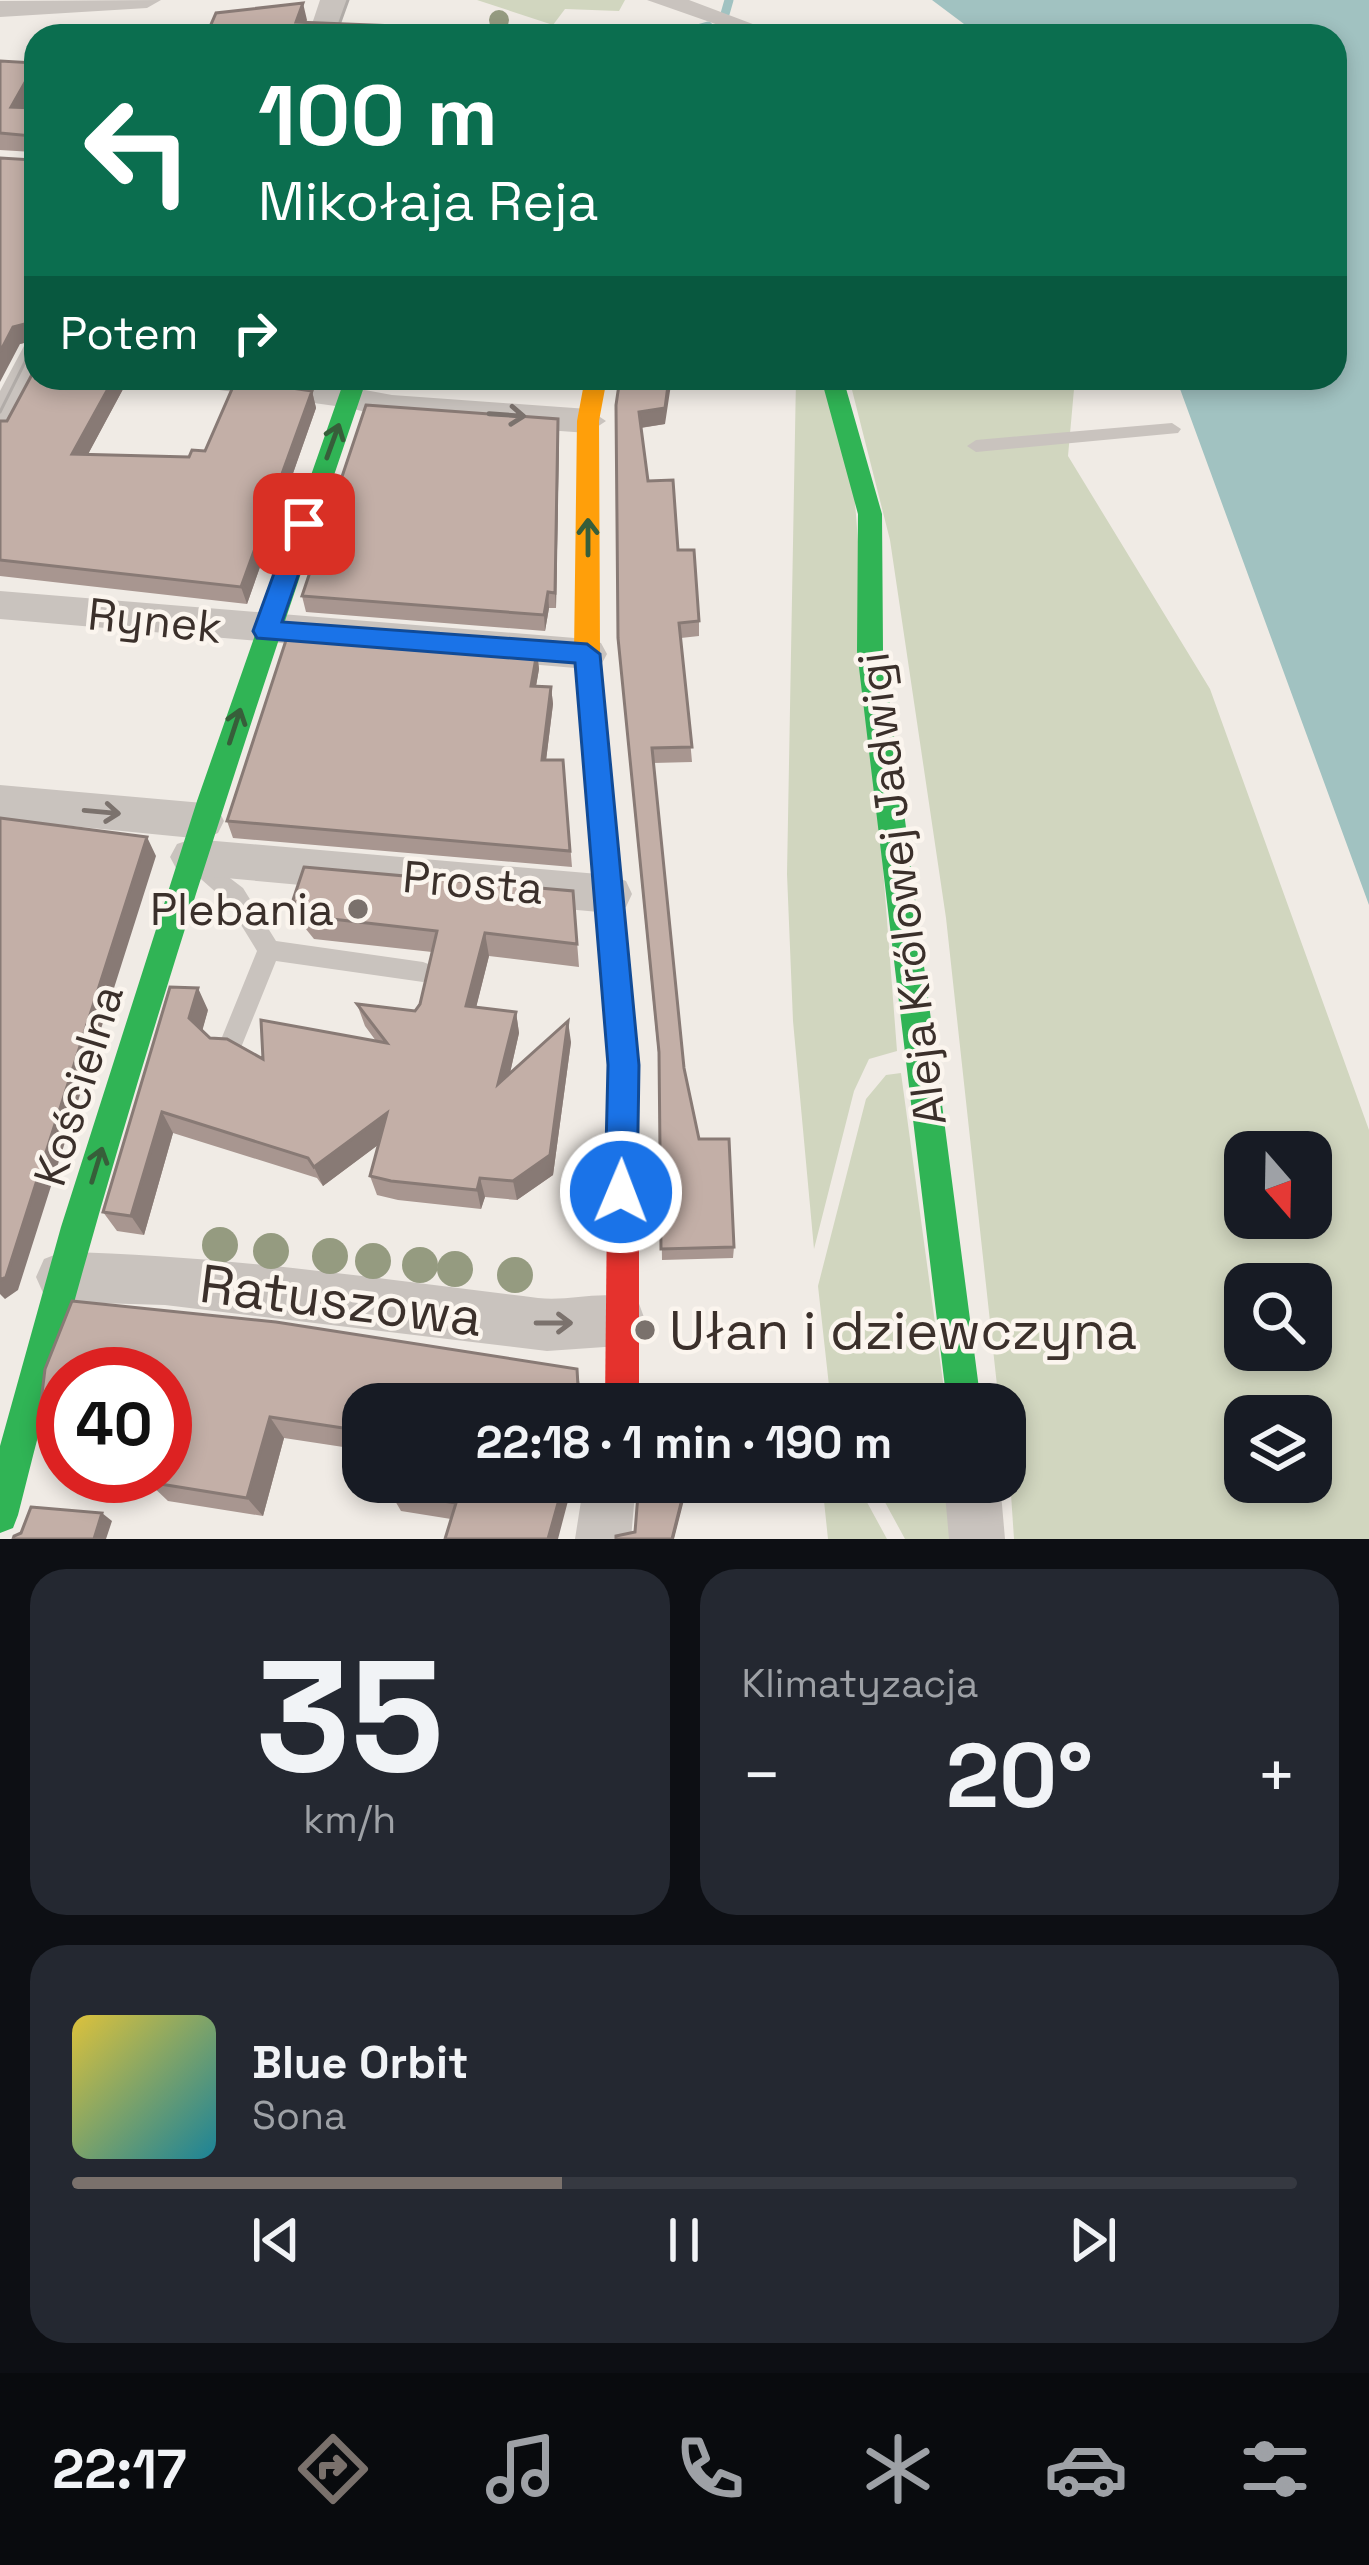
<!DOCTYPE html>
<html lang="pl">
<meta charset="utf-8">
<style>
:root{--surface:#171b24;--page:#242831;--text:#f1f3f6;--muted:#9ea1a6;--line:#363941;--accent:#7a716c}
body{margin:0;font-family:"Space Grotesk",sans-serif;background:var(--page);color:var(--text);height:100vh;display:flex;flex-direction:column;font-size:45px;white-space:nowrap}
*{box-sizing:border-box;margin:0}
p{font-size:39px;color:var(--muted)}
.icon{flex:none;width:66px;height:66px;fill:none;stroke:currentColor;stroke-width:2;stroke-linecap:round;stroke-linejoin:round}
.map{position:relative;height:1539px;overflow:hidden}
.panel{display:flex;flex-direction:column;gap:30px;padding:30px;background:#0d0f14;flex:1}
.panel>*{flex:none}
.banner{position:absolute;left:24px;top:24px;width:1323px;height:366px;border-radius:36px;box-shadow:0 6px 18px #0003;background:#0b6e4f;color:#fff;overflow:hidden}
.needle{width:78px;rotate:160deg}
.tools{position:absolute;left:1224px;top:1131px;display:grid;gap:24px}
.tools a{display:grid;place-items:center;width:108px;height:108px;border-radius:24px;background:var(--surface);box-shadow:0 6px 18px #0003;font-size:60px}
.speed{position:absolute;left:36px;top:1347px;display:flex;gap:24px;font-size:60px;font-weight:700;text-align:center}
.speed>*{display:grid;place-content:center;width:156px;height:156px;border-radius:50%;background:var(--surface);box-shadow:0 6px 18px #0003;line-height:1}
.speed .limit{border:18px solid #d22;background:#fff;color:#111}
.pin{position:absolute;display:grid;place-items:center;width:102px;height:102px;color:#fff;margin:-51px;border-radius:24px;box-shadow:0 6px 18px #0006}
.me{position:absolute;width:132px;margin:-66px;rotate:1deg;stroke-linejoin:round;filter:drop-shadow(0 0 9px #0008)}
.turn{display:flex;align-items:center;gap:42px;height:252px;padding:0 36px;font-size:54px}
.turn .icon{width:156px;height:156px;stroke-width:2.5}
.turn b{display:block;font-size:84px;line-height:102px}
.then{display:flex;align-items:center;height:114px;padding:0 36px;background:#0003;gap:24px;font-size:45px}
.big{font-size:90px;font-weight:700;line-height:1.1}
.panel .card{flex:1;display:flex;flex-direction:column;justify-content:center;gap:18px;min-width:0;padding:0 42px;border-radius:36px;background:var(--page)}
.panel .dial{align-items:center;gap:0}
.dial b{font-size:156px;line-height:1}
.song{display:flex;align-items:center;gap:36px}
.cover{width:144px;height:144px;border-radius:18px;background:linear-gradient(135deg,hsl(50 70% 55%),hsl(190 70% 35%))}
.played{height:12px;border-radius:6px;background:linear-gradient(90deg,var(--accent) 40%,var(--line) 40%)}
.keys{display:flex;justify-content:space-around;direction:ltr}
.heat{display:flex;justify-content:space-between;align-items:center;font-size:66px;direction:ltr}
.panel .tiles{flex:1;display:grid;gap:30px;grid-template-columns:1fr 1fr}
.card:last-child{grid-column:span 2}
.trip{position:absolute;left:342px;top:1383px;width:684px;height:120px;border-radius:36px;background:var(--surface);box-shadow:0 6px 18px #0003;font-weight:700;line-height:120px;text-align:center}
.tabs{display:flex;height:192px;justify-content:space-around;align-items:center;background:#090b0e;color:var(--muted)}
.tabs .icon{width:84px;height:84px}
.tabs .on{color:var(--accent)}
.tabs b{font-size:54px;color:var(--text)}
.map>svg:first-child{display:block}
.green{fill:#d1d6bf;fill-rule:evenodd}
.water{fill:#a1c2c1}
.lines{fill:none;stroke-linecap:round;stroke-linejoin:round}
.stream{stroke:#a1c2c1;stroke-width:9}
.lane{fill:#c9c3be;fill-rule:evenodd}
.street{fill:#c9c3be;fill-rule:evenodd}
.fast{fill:#30b455;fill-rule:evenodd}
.slow{fill:#ff9f0a;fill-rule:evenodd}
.jam{fill:#e5322d;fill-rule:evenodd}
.tram{stroke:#b1aca8;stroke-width:3}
.tree{fill:#959b80}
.wall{fill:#a89690}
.shaded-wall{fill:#887a75}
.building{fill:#c3afa7;stroke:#887a75;stroke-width:3}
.oneway{stroke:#7b726d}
.oneway2{stroke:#375e3a}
.route{fill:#1a73e8;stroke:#114b97;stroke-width:3}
.poi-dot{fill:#7a716c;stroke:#fbf5ee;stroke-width:4.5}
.labels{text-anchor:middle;stroke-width:9;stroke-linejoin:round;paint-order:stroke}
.street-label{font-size:45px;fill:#3b302b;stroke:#fbf5ee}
.poi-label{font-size:45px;fill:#3b302b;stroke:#fbf5ee;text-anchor:end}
.near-street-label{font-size:54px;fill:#3b302b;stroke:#fbf5ee}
.near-poi-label{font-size:54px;fill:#3b302b;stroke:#fbf5ee;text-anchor:start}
</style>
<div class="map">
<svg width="1369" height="1539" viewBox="0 0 1369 1539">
<rect width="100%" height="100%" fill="#f0ebe5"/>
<path class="green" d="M477,0H625L619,11L565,9L553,25Z
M796,378H822L854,489L897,1051L869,1059L854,1091L814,1249L793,1021L787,874Z
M849,378H1075L1068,456L1210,689L1369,1130V1539H1014L1005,1404H999L946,918L890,540ZM1245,1152H1311V1218H1245ZM1245,1284H1311V1350H1245ZM1245,1416H1311V1482H1245Z
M901,1073L946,1404H831L818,1286L866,1099L886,1075Z
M822,1482H856L887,1539H828Z
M874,1482H953L957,1539H905Z"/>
<path class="water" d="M932,0H1369V905L1176,378H1335V36H980Z"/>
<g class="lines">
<path class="stream" d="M725,14L729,0
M622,31L679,34L708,26"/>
<path class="lane" d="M1172,423L1181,429L1178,433L976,452L967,446L976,440Z
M193,850L243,888L276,941L423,962L431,965L434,972L431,979L423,982L276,961L238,1055L230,1058L222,1055L218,1047L257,951L227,902L185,865L182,859L185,853Z"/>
<path class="street" d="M161,0L147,8L0,17V1Z
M320,0H348L336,36H308Z
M647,0H689L758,26L744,34Z
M36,343V378H41L13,434L0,438V391L24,346Z
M195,378H300L392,395L588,409L606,421L588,433L392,419L350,408L212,389Z
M0,591L587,639L601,643L607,654L601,665L587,669L0,619Z
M0,785L203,803L218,809L224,821L218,833L203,839L0,819Z
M192,839L610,875L626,881L632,894L626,907L610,913L192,875L177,870L170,857L177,844Z
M62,1252C222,1255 380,1279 538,1298C572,1302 605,1288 638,1301L645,1320L638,1339L619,1346L547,1351L165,1305L62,1302L44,1295L36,1277L44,1259Z
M584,1482H636L631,1539H575Z
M944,1482H1000L1005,1539H949Z"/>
<path class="fast" d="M345,378H367C239,754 114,1130 18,1515L13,1528L0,1533V1446L61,1227L197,801Z
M821,378H843L882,514L883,651L981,1404H947L857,651L858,514Z"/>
<path class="slow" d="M585,378H607L599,421L600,654L638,1065L639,1209L634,1220L623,1225L612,1220L607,1209L608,1065L574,654L577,421Z"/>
<path class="jam" d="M623,1193L634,1198L639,1209V1404H605L607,1209L612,1198Z"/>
<path class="tram" d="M335,36L348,0
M0,412L36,340"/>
</g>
<g class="tree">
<circle cx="499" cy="20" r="10"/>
<circle cx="220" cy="1245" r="18"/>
<circle cx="271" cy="1251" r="18"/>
<circle cx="330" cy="1256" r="18"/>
<circle cx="373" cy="1261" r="18"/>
<circle cx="420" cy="1265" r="18"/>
<circle cx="455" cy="1269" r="18"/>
<circle cx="515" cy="1275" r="18"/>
</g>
<path class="wall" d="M0,61L36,63V91L26,108H36L35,340L20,344L33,152L0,150Z
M129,378L88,454L189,457L205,451L312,391L316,408L247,604L0,576V421H7Z
M620,378L665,424L641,428L648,481L678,550L699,621V636L681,638L692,762L653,763L684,1068L699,1139L734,1247L733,1258L662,1260L659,1063L619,654Z
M559,435L556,608H549L545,631L306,612L302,596Z
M537,652L539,669L536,686L551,687L553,704L546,760H563L572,867L233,838L227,821Z
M573,891L579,967L489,956L476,1007L516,1012L519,1033L510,1073L571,1042L553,1175L517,1200L485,1197L481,1209L398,1200L377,1195L370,1176L378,1145L323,1186L317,1178L173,1133L144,1235L117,1231L103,1212L208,1010L202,1030L210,1038L263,1059L376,1041L365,1026L357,1004L415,1011L420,1004L432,952L314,939L301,923L293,900Z
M72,1301L276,1322L577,1369L580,1386L590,1387L592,1404H363V1450L284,1438L263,1516L168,1501L148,1482L150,1476H165V1374H63V1439L39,1418L45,1369Z
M384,1482H573L451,1519L401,1511Z"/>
<path class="shaded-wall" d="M303,3L307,20L301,36L296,22Z
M36,64V91L17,124L11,107Z
M32,322L36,340L20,344L0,382V352L13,327Z
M114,378H129L79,471L72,454Z
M669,378H672L665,424L639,428V412Z
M312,391L316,408L247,604L241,587Z
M558,419L559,435L556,608L555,593Z
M548,592L549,608L545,631L544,615Z
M537,652L539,669L533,703L531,686Z
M551,687L553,704L544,777L542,760Z
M147,837L156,856L18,1290L5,1299L0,1294V1280Z
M485,933L489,956L471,1028L466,1006Z
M198,988L208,1010L200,1039L189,1018Z
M516,1012L519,1033L503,1104L498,1084Z
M568,1021L571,1042L553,1175L517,1200L513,1181Z
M162,1112L173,1133L144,1235L131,1216Z
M387,1113L394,1133L323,1186L314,1167Z
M480,1178L485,1197L481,1209L477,1190Z
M590,1387L592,1404H585Z
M270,1417L284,1438L263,1516L247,1498Z
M564,1482H573L558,1539H548Z
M684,1491V1500L674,1539H672Z
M102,1513L112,1521L106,1539H94Z"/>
<path class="building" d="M303,3L296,22L420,27L415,36H206L216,13Z
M0,61L36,63L11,107L36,108V348L32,322L13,327L0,352V158L33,160V136L0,133Z
M36,367V378H114L72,454L189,457L192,450L205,451L236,380L312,391L241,587L0,560V421H7Z
M620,378H669L665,408L639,412L648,481L673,480L678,550H694L699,621L679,623L692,747L652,748L684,1068L699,1139H729L734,1247L661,1249L659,1052L618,638L616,405Z
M366,405L558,419L555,593L548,592L544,615L302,596Z
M289,631L537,652L531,686L551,687L542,760H563L570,851L227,821Z
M0,818L147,837L6,1277L0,1280Z
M304,867L573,891L577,944L485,933L466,1006L516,1012L498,1084L568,1021L550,1155L513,1181L480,1178L477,1190L391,1181L370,1176L387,1113L314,1167L308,1158L162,1112L131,1216L103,1212L170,987L198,988L189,1018L210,1038L227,1039L263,1059L261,1020L387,1043L357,1004L415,1011L420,1004L437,931L306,916L293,900Z
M72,1301L276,1322L577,1369L578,1386L590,1387L585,1404H363V1431L270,1417L247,1498L148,1482L150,1476H165V1374H63V1423L39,1418L45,1369Z
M684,1396L682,1404H641L642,1399Z
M384,1482H564L548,1539H445L456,1503L391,1493Z
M639,1482H664L663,1486L684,1491L672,1539H616V1536L635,1532Z
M31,1507L102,1513L94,1539H13L14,1536L21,1533Z"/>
<defs><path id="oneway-shaft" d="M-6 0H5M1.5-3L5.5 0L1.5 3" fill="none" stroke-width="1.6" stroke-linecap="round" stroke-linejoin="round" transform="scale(3)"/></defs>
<g class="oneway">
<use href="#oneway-shaft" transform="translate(507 415) rotate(4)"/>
<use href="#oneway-shaft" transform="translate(102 812) rotate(5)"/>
<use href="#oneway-shaft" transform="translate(554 1323)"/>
</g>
<g class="oneway2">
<use href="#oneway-shaft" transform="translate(333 441) rotate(-70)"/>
<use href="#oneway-shaft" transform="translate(588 537) rotate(-90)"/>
<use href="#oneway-shaft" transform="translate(235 726) rotate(-72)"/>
<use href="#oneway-shaft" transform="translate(97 1165) rotate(-73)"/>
</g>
<path class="route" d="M304,515L316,524L282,622L587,644L600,654L639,1065L637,1192L633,1203L621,1208L609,1203L605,1192L608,1065L575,663L257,638L253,631L292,524Z"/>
<g class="poi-dot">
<circle cx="358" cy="909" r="12"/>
<circle cx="645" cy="1330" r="12"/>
</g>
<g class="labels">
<g class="street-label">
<text transform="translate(155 620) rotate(6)" y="16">Rynek</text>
<text transform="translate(473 882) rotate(5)" y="16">Prosta</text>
<text transform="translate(901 889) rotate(-97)" y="16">Aleja Królowej Jadwigi</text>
<text transform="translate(78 1085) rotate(-73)" y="16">Kościelna</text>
</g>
<g class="poi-label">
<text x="334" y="925">Plebania</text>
</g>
<g class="near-street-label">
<text transform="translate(341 1300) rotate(7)" y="19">Ratuszowa</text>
</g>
<g class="near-poi-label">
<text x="669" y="1349">Ułan i dziewczyna</text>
</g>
</g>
</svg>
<div class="tools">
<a><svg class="needle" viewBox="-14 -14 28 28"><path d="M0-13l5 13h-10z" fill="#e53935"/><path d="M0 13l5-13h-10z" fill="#9ea1a6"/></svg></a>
<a><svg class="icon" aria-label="search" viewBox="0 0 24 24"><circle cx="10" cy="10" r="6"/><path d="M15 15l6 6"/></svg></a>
<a><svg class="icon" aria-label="layers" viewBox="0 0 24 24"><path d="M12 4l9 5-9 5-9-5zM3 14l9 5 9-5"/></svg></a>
</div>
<div class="speed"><div class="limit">40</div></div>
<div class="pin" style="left:304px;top:524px;background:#d93025"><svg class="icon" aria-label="arrive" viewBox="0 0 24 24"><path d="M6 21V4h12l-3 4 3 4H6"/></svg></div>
<svg class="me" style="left:621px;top:1192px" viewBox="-20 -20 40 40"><circle r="17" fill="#1a73e8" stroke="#fff" stroke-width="3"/><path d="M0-11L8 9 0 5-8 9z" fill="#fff"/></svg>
<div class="trip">22:18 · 1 min · 190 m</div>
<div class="banner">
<div class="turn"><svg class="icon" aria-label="left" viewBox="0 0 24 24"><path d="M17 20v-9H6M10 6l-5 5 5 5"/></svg><div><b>100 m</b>Mikołaja Reja</div></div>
<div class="then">Potem<svg class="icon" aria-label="right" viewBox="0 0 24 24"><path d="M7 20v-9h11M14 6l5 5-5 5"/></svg></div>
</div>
</div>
<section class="panel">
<div class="tiles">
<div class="card dial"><b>35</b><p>km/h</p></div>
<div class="card"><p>Klimatyzacja</p>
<div class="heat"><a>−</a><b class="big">20°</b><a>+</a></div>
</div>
<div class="card">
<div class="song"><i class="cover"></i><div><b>Blue Orbit</b><p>Sona</p></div></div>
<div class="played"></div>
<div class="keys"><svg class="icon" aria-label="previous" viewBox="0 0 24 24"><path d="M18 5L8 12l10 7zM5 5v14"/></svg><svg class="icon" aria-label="pause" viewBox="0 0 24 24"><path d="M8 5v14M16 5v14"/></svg><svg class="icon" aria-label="next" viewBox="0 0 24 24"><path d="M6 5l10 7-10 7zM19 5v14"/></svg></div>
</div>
</div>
</section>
<nav class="tabs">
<b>22:17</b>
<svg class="icon on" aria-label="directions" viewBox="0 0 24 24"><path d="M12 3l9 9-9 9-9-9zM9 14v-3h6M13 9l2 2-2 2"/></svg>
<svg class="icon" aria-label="music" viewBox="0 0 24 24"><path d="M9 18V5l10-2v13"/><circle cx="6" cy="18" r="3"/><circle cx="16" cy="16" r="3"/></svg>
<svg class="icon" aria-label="phone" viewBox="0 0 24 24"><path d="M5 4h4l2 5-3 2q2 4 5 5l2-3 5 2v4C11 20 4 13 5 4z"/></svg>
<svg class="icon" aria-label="climate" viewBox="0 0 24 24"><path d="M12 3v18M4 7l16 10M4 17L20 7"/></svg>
<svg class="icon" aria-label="car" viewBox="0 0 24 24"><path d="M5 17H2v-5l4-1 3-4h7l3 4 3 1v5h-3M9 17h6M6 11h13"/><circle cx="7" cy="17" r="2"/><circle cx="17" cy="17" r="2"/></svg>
<svg class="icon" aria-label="filters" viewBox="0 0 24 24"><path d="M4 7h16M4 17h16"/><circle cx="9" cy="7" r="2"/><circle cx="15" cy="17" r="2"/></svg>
</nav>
